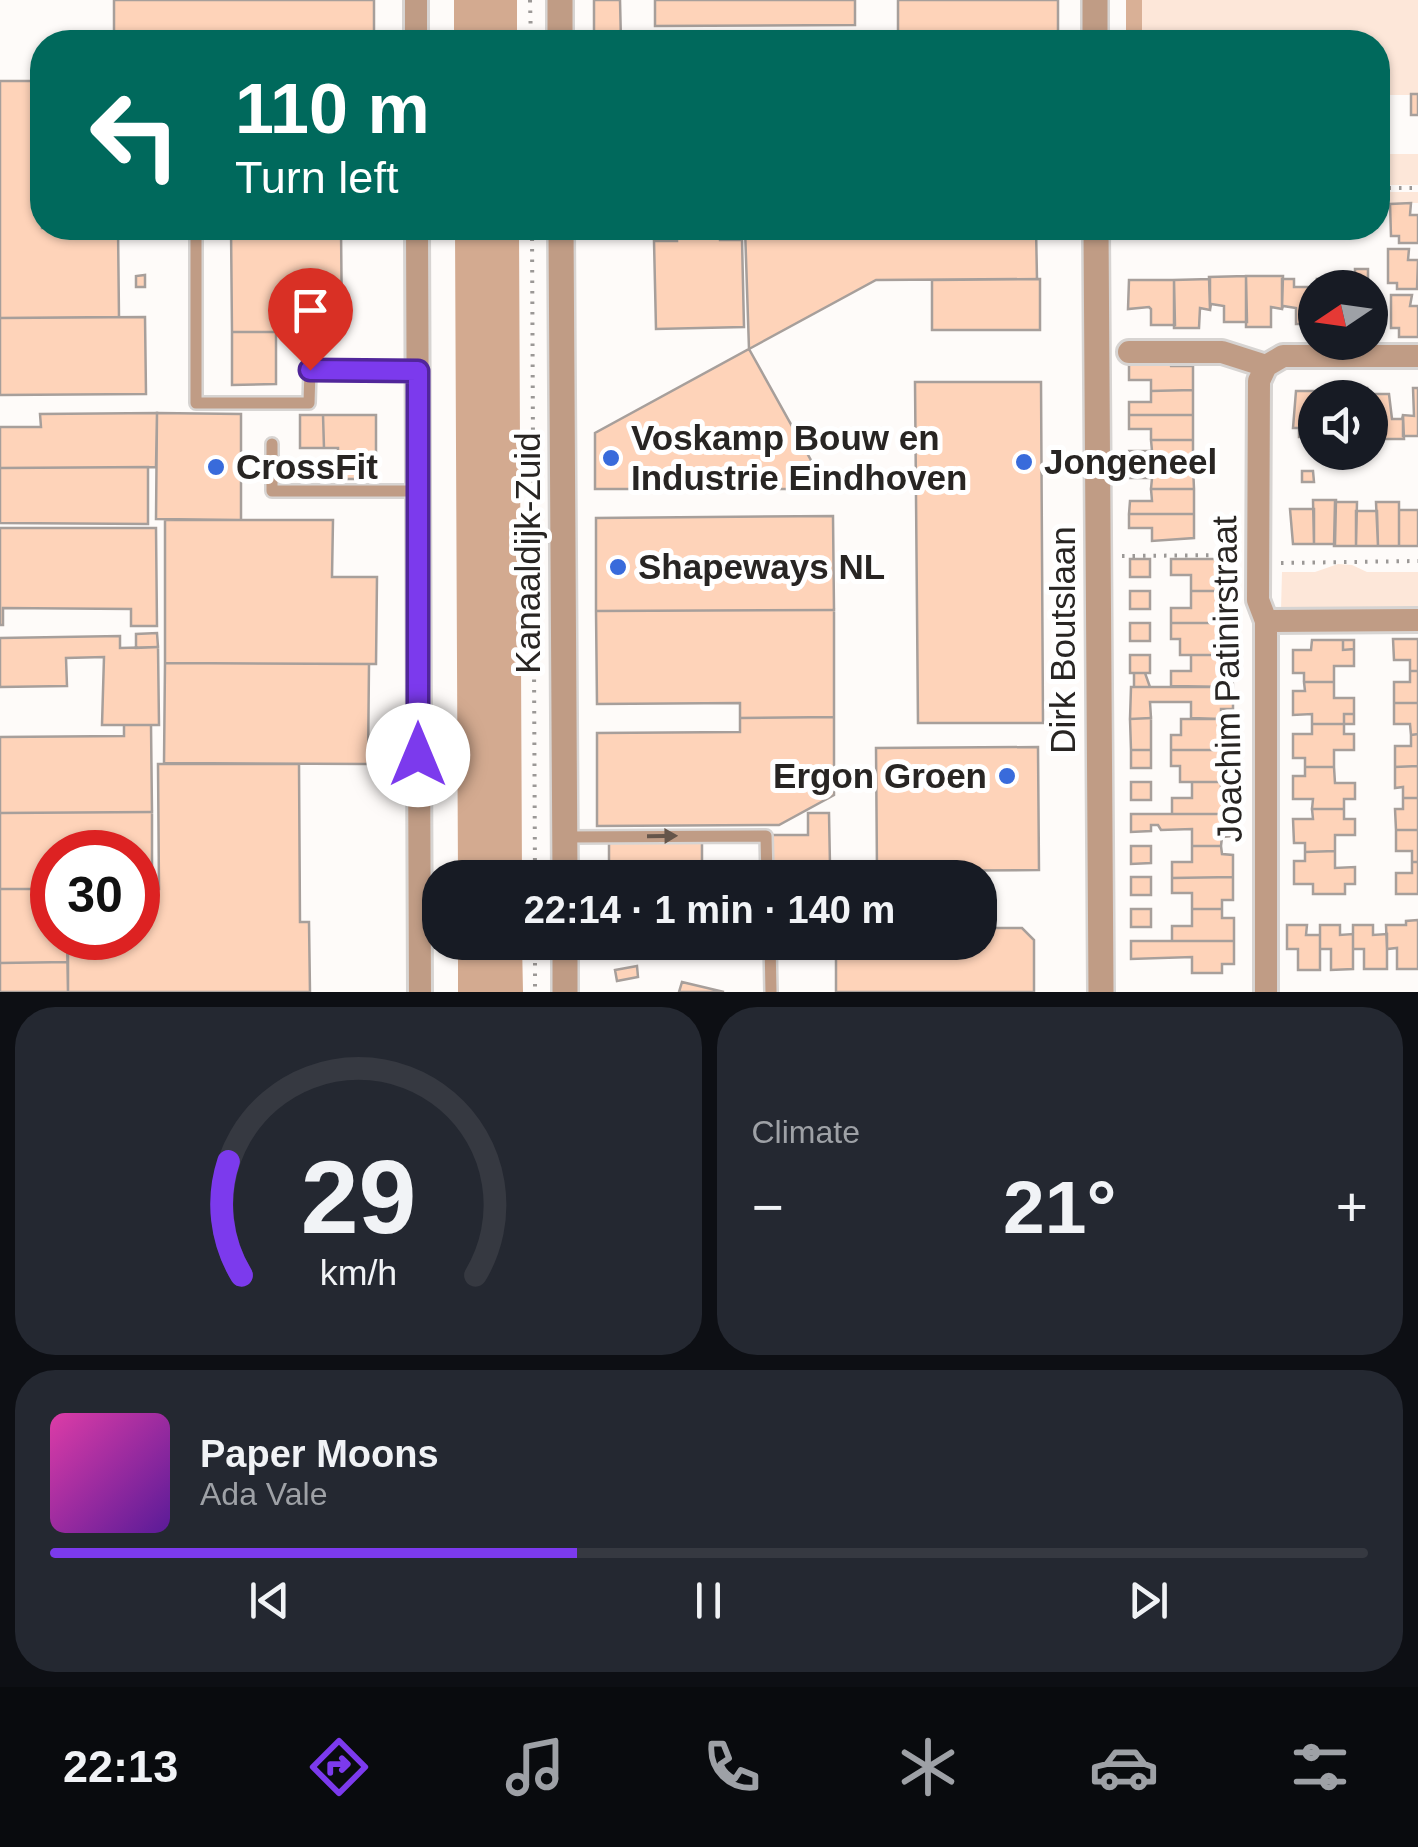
<!DOCTYPE html>
<meta charset="utf-8">
<style>
:root{--surface:#171b24;--page:#242831;--text:#f1f3f6;--muted:#9ea1a6;--line:#363941;--accent:#7c3aed}
body{margin:0;font-family:Arial,sans-serif;background:var(--page);color:var(--text);height:100vh;display:flex;flex-direction:column;font-size:38px;white-space:nowrap}
*{box-sizing:border-box;margin:0}
p{font-size:32px;color:var(--muted)}
.icon{flex:none;width:55px;height:55px;fill:none;stroke:currentColor;stroke-width:2;stroke-linecap:round;stroke-linejoin:round}
.map{position:relative;height:992px;overflow:hidden}
.side{display:flex;flex-direction:column;gap:15px;padding:15px;background:#0d0f14;flex:1}
.side>*{flex:none}
.hud{position:absolute;left:30px;top:30px;width:1360px;height:210px;border-radius:40px;box-shadow:0 2px 8px #0004;background:#00695c;color:#fff;overflow:hidden}
.needle{width:65px;rotate:257deg}
.fabs{position:absolute;left:1298px;top:270px;display:grid;gap:20px}
.fabs a{display:grid;place-items:center;width:90px;height:90px;border-radius:50%;background:var(--surface);box-shadow:0 2px 8px #0004;font-size:50px}
.speed{position:absolute;left:30px;top:830px;display:flex;gap:20px;font-size:50px;font-weight:700;text-align:center}
.speed>*{display:grid;place-content:center;width:130px;height:130px;border-radius:50%;background:var(--surface);box-shadow:0 2px 8px #0004;line-height:1}
.speed .limit{border:15px solid #d22;background:#fff;color:#111}
.pin{position:absolute;display:grid;place-items:center;width:85px;height:85px;color:#fff;margin:-102px -42px;border-radius:50% 50% 50% 0;rotate:-45deg;box-shadow:0 0 10px #0007}
.pin .icon{rotate:45deg}
.me{position:absolute;width:110px;margin:-55px;rotate:0deg;stroke-linejoin:round;filter:drop-shadow(0 0 8px #0008)}
.turn{display:flex;align-items:center;gap:35px;height:210px;padding:0 40px;font-size:45px}
.turn .icon{width:130px;height:130px;stroke-width:2.5}
.turn b{display:block;font-size:70px;line-height:85px}
.big{font-size:75px;font-weight:800;line-height:1.1}
.side .card{flex:1;display:flex;flex-direction:column;justify-content:center;gap:15px;min-width:0;padding:0 35px;border-radius:40px;background:var(--page)}
.side .dial{align-items:center;gap:0}
.dial svg{height:260px;overflow:visible;fill:none;stroke:var(--line);stroke-width:7;stroke-linecap:round;text-anchor:middle}
.dial text{fill:var(--text);stroke:none}
.song{display:flex;align-items:center;gap:30px}
.cover{width:120px;height:120px;border-radius:15px;background:linear-gradient(135deg,hsl(320 70% 55%),hsl(270 70% 35%))}
.played{height:10px;border-radius:5px;background:linear-gradient(90deg,var(--accent) 40%,var(--line) 40%)}
.keys{display:flex;justify-content:space-around;direction:ltr}
.heat{display:flex;justify-content:space-between;align-items:center;font-size:55px;direction:ltr}
.side .tiles{flex:1;display:grid;gap:15px;grid-template-columns:1fr 1fr}
.card:last-child{grid-column:span 2}
.trip{position:absolute;left:422px;top:860px;width:575px;height:100px;border-radius:40px;background:var(--surface);box-shadow:0 2px 8px #0004;font-weight:800;line-height:100px;text-align:center}
.dock{display:flex;height:160px;justify-content:space-around;align-items:center;background:#090b0e;color:var(--muted)}
.dock .icon{width:70px;height:70px}
.dock .on{color:var(--accent)}
.dock b{font-size:45px;color:var(--text)}
.map>svg:first-child{display:block}
.green{fill:#fde7d9}
.forest{fill:#d9b096}
.water{fill:#d3aa90}
.building{fill:#fed3b9;stroke:#a79f9b;stroke-width:2.5}
.lines{fill:none;stroke-linecap:round;stroke-linejoin:round}
.service-casing{stroke:#d7d4d2;stroke-width:16}
.minor-casing{stroke:#d7d4d2;stroke-width:28}
.tertiary-casing{stroke:#d7d4d2;stroke-width:30}
.path{stroke:#9b9896;stroke-width:4;stroke-dasharray:2.5 8;stroke-linecap:butt}
.service{stroke:#c09c85;stroke-width:11}
.minor{stroke:#c09c85;stroke-width:22}
.tertiary{stroke:#c09c85;stroke-width:25}
.oneway{fill:#65554a}
.route-casing{stroke:#51269a;stroke-width:25}
.route{stroke:#7c3aed;stroke-width:18}
.poi-dot{fill:#396bdb;stroke:#fff;stroke-width:4}
.labels{text-anchor:middle;stroke-width:10;stroke-linejoin:round;paint-order:stroke}
.poi-label{font-size:35px;font-weight:bold;fill:#282523;stroke:#fff;text-anchor:start}
.street-label{font-size:35px;fill:#282523;stroke:#fff}
</style>
<div class="map">
<svg width="1418" height="992" viewBox="0 0 1418 992">
<rect width="100%" height="100%" fill="#fefbf9"/>
<path class="green" d="M1142,0H1418V95H1378V42H1142Z
M1378,154H1418V185H1378Z
M1378,192H1418V203H1378Z
M1338,564L1352,565L1367,572H1418V611L1281,610L1282,572H1315Z"/>
<path class="forest" d="M1126,0H1142V42H1126Z"/>
<path class="water" d="M454,0H517V42H454Z
M455,228H519L522,877H458Z
M458,943H522L523,992H458Z"/>
<path class="building" d="M114,0H374V42H114Z
M594,0H620L621,42H594Z
M655,0H855V25L655,26Z
M898,0H1058V42H898Z
M0,81H42V228H118L119,317L0,318Z
M1411,94H1418V115H1411Z
M1411,203L1410,215H1418V243H1399V236H1391L1390,204Z
M231,228H341L342,332H232Z
M677,228H719L720,240H742L744,327L656,329L654,241H677Z
M745,228H1036L1037,279L876,280L749,349Z
M1388,249H1409L1408,260H1418L1417,289H1397V283H1388Z
M1355,269H1368V288H1355Z
M145,275V287H136V276Z
M1246,276L1247,322H1224V306L1211,304L1210,310L1209,277Z
M1246,276H1283L1282,309L1271,307V327H1246Z
M1040,279V330H932V280Z
M1210,279V310L1200,308L1199,328H1174V280Z
M1282,279H1294V287H1319L1315,288V324H1296V308L1283,306L1282,309Z
M1317,279H1355V288L1318,287Z
M1129,280H1174L1175,325H1151V309L1149,307L1128,309Z
M1391,295H1412L1410,306H1418V337H1399V328H1391Z
M145,317L146,394L0,395V318Z
M232,332H276V384L232,385Z
M749,349L827,489H595V433Z
M1170,363L1171,366H1193V390L1151,391V380H1129V364Z
M915,382H1041L1043,723H918Z
M1342,388H1367L1366,398H1341Z
M1413,388H1418V436H1403V415L1414,416Z
M1193,390V415H1129V402H1151V391Z
M1296,391H1320V398H1315V437H1299V428H1293Z
M1366,394H1389L1392,419H1402L1403,415L1404,439H1370V398H1366Z
M157,413L156,467L0,468V427H41L40,414Z
M157,413L241,414V520L156,519Z
M300,415H323L324,448H300Z
M323,415H376V479H346V457L338,455V448H324Z
M1129,415H1193V440H1151V429H1129Z
M1151,440H1193V465H1129V451H1152Z
M1129,465H1193L1194,489H1151L1152,478H1129Z
M148,467V524L0,523V468Z
M1302,471H1313L1314,482H1302Z
M1151,489H1194V514H1129L1130,501H1152Z
M1313,500H1336L1335,544H1314Z
M1335,502H1357L1356,546H1334Z
M1376,502H1399V546H1378Z
M1290,509H1314V544H1293Z
M1399,510H1418V546H1399Z
M1356,511H1377L1378,546H1356Z
M1129,514H1194V538L1152,541V528H1129Z
M833,516L834,610L596,611V518Z
M165,520H333L332,577H377L376,664L165,663Z
M0,528H156L157,626H131V609L3,608V625H0Z
M1130,559H1150V577H1130Z
M1171,559H1232V582H1221V591H1191V575H1171Z
M1130,591H1150V609H1130Z
M1191,591H1221V600H1232V623H1171V608H1191Z
M834,610V717L740,718V703L597,704L596,611Z
M1130,623H1150V641H1130Z
M1171,623H1232V646H1221V655H1180V639H1171Z
M157,633L158,647L136,648V634Z
M120,636V648L158,647L159,725H102L104,657L66,658L67,686L0,687V638Z
M1393,639H1418V671H1410V660H1394Z
M1312,640H1343V650L1354,649V666H1334V682H1304V673H1293V650H1311Z
M1343,640H1354V649L1343,650Z
M1130,655H1150V673H1130Z
M1191,655H1221V664H1232L1233,687L1171,686V671H1191Z
M165,663L369,664L368,764L164,763Z
M1410,671H1418V703H1394V682H1410Z
M1134,673H1145L1150,687H1134Z
M1304,682H1334V698H1354V714H1344V724H1312V714L1293,715V691H1305Z
M1131,687H1233V709H1221V719L1191,718V702H1150L1151,718L1130,719Z
M1394,703H1418V734L1411,735L1410,724H1394Z
M1344,714H1354V724H1344Z
M834,717V795L779,825L597,826V733L740,732V718Z
M1151,718V750H1131L1130,719Z
M1181,719H1221V727H1233V750H1171V735H1181Z
M1312,724H1344V734H1354V750H1334V767H1305V758H1293V734H1312Z
M124,725H151L152,812L0,813V737L124,736Z
M1418,734V766L1395,767V746H1411V735Z
M1038,747L1039,870L877,871L876,748Z
M1131,750H1151V768H1131Z
M1171,750H1233V773H1221V782H1180V766H1171Z
M158,764H299L300,922H309L310,992H68L67,938H138V889H159Z
M1418,766V798H1403V787L1395,788V767Z
M1305,767H1334L1335,783H1355V799H1344V809H1312L1313,799H1293V776H1305Z
M1131,782H1151V800H1131Z
M1192,782H1221V791H1233V814H1172V798H1192Z
M1403,798H1418V830H1396L1395,809H1403Z
M1312,809H1344V819H1355V835H1335V851L1305,852V843H1294L1293,819H1313Z
M152,812V889H138V852H52V889H0V813Z
M808,813H829L830,865L767,866V835H808Z
M1131,814H1233V836L1222,837L1221,846H1192V829L1161,830L1158,825H1151V831L1131,832Z
M1396,830H1418V862H1412V851H1396Z
M609,837H702V878H609Z
M1131,846H1151V863L1131,864Z
M1192,846H1221L1222,854L1233,855V877L1172,878V862H1192Z
M1335,851V868L1355,867V884H1345V894H1313V884H1294V861H1305V852Z
M1412,862H1418V894H1396V873H1412Z
M836,871H896V878H836Z
M1131,877H1151V895H1131Z
M1233,877V900H1222V909H1192V893H1172V878Z
M0,889H52V938H68V962L0,963Z
M1131,909H1151V927H1131Z
M1192,909H1222V918H1234V941H1172V926H1192Z
M1418,920V969H1397V948L1387,949L1386,925H1406V921Z
M1287,925H1307L1306,935H1320V970H1298V949H1287Z
M1320,925H1340V935L1353,934V969L1331,970V949H1320Z
M1353,925H1373V935L1387,934V969H1364V949H1353Z
M980,928H1022L1034,940V992H836V942H980Z
M1131,941H1234V964H1222V973H1192V957L1131,959Z
M68,962V992H0V963Z
M637,966L638,977L617,981L615,970Z
M682,982L724,992H679Z"/>
<g class="lines">
<g class="service-casing">
<path id="service" d="M196,228V403H309L310,370L418,371
M272,444V491H418
M565,837L766,836L767,878
M770,942L771,992"/>
</g>
<g class="minor-casing">
<path id="minor" d="M416,0V42
M417,228L420,992
M1129,352H1222L1266,366L1283,356H1418
M1266,621L1418,620
M1266,992V621L1258,600L1259,381L1266,366"/>
</g>
<g class="tertiary-casing">
<path id="tertiary" d="M560,0V42
M1095,0V42
M561,228L565,878
M1096,228L1101,992
M565,942V992"/>
</g>
<path class="path" d="M530,0L531,42
M1378,188H1418
M532,228L535,878
M1122,556L1238,555
M1281,563L1418,561
M535,942V992"/>
<use href="#service" class="service"/>
<use href="#minor" class="minor"/>
<use href="#tertiary" class="tertiary"/>
</g>
<defs><path id="oneway-solid" d="M-6-.8H1V-3.2L6.5 0L1 3.2V.8H-6Z" transform="scale(2.5)"/></defs>
<use class="oneway" href="#oneway-solid" transform="translate(662 836) rotate(-1)"/>
<g class="lines">
<g class="route-casing">
<path id="route" d="M310,370L418,371V755"/>
</g>
<use href="#route" class="route"/>
</g>
<g class="poi-dot">
<circle cx="611" cy="458" r="10"/>
<circle cx="1024" cy="462" r="10"/>
<circle cx="216" cy="467" r="10"/>
<circle cx="618" cy="567" r="10"/>
<circle cx="1007" cy="776" r="10"/>
</g>
<g class="labels">
<g class="poi-label">
<text x="631" y="450">Voskamp Bouw en<tspan x="631" dy="40">Industrie Eindhoven</tspan></text>
<text x="1044" y="474">Jongeneel</text>
<text x="236" y="479">CrossFit</text>
<text x="638" y="579">Shapeways NL</text>
<text x="987" y="788" text-anchor="end">Ergon Groen</text>
</g>
<g class="street-label">
<text transform="translate(528 553) rotate(-90)" y="12">Kanaaldijk-Zuid</text>
<text transform="translate(1063 640) rotate(-90)" y="12">Dirk Boutslaan</text>
<text transform="translate(1227 679) rotate(-91)" y="12">Joachim Patinirstraat</text>
</g>
</g>
</svg>
<div class="fabs">
<a><svg class="needle" viewBox="-14 -14 28 28"><path d="M0-13l5 13h-10z" fill="#e53935"/><path d="M0 13l5-13h-10z" fill="#9ea1a6"/></svg></a>
<a><svg class="icon" aria-label="sound" viewBox="0 0 24 24"><path d="M4 9h4l5-4v14l-5-4H4zM17 9q2 3 0 6"/></svg></a>
</div>
<div class="speed"><div class="limit">30</div></div>
<div class="pin" style="left:310px;top:370px;background:#d93025"><svg class="icon" aria-label="arrive" viewBox="0 0 24 24"><path d="M6 21V4h12l-3 4 3 4H6"/></svg></div>
<svg class="me" style="left:418px;top:755px" viewBox="-20 -20 40 40"><circle r="19" fill="#fff"/><path d="M0-13L10 11 0 6-10 11z" fill="#7c3aed"/></svg>
<div class="trip">22:14 · 1 min · 140 m</div>
<div class="hud">
<div class="turn"><svg class="icon" aria-label="left" viewBox="0 0 24 24"><path d="M17 20v-9H6M10 6l-5 5 5 5"/></svg><div><b>110 m</b>Turn left</div></div>
</div>
</div>
<section class="side">
<div class="tiles">
<div class="card dial"><svg viewBox="0 0 100 80">
<path d="M14 69A42 42 0 1 1 86 69"/>
<path d="M14 69A42 42 0 0 1 10 34" stroke="#7c3aed"/>
<text x="50" y="56" font-size="32" font-weight="700">29</text>
<text x="50" y="72" font-size="11">km/h</text>
</svg></div>
<div class="card"><p>Climate</p>
<div class="heat"><a>−</a><b class="big">21°</b><a>+</a></div>
</div>
<div class="card">
<div class="song"><i class="cover"></i><div><b>Paper Moons</b><p>Ada Vale</p></div></div>
<div class="played"></div>
<div class="keys"><svg class="icon" aria-label="previous" viewBox="0 0 24 24"><path d="M18 5L8 12l10 7zM5 5v14"/></svg><svg class="icon" aria-label="pause" viewBox="0 0 24 24"><path d="M8 5v14M16 5v14"/></svg><svg class="icon" aria-label="next" viewBox="0 0 24 24"><path d="M6 5l10 7-10 7zM19 5v14"/></svg></div>
</div>
</div>
</section>
<nav class="dock">
<b>22:13</b>
<svg class="icon on" aria-label="directions" viewBox="0 0 24 24"><path d="M12 3l9 9-9 9-9-9zM9 14v-3h6M13 9l2 2-2 2"/></svg>
<svg class="icon" aria-label="music" viewBox="0 0 24 24"><path d="M9 18V5l10-2v13"/><circle cx="6" cy="18" r="3"/><circle cx="16" cy="16" r="3"/></svg>
<svg class="icon" aria-label="phone" viewBox="0 0 24 24"><path d="M5 4h4l2 5-3 2q2 4 5 5l2-3 5 2v4C11 20 4 13 5 4z"/></svg>
<svg class="icon" aria-label="climate" viewBox="0 0 24 24"><path d="M12 3v18M4 7l16 10M4 17L20 7"/></svg>
<svg class="icon" aria-label="car" viewBox="0 0 24 24"><path d="M5 17H2v-5l4-1 3-4h7l3 4 3 1v5h-3M9 17h6M6 11h13"/><circle cx="7" cy="17" r="2"/><circle cx="17" cy="17" r="2"/></svg>
<svg class="icon" aria-label="filters" viewBox="0 0 24 24"><path d="M4 7h16M4 17h16"/><circle cx="9" cy="7" r="2"/><circle cx="15" cy="17" r="2"/></svg>
</nav>
